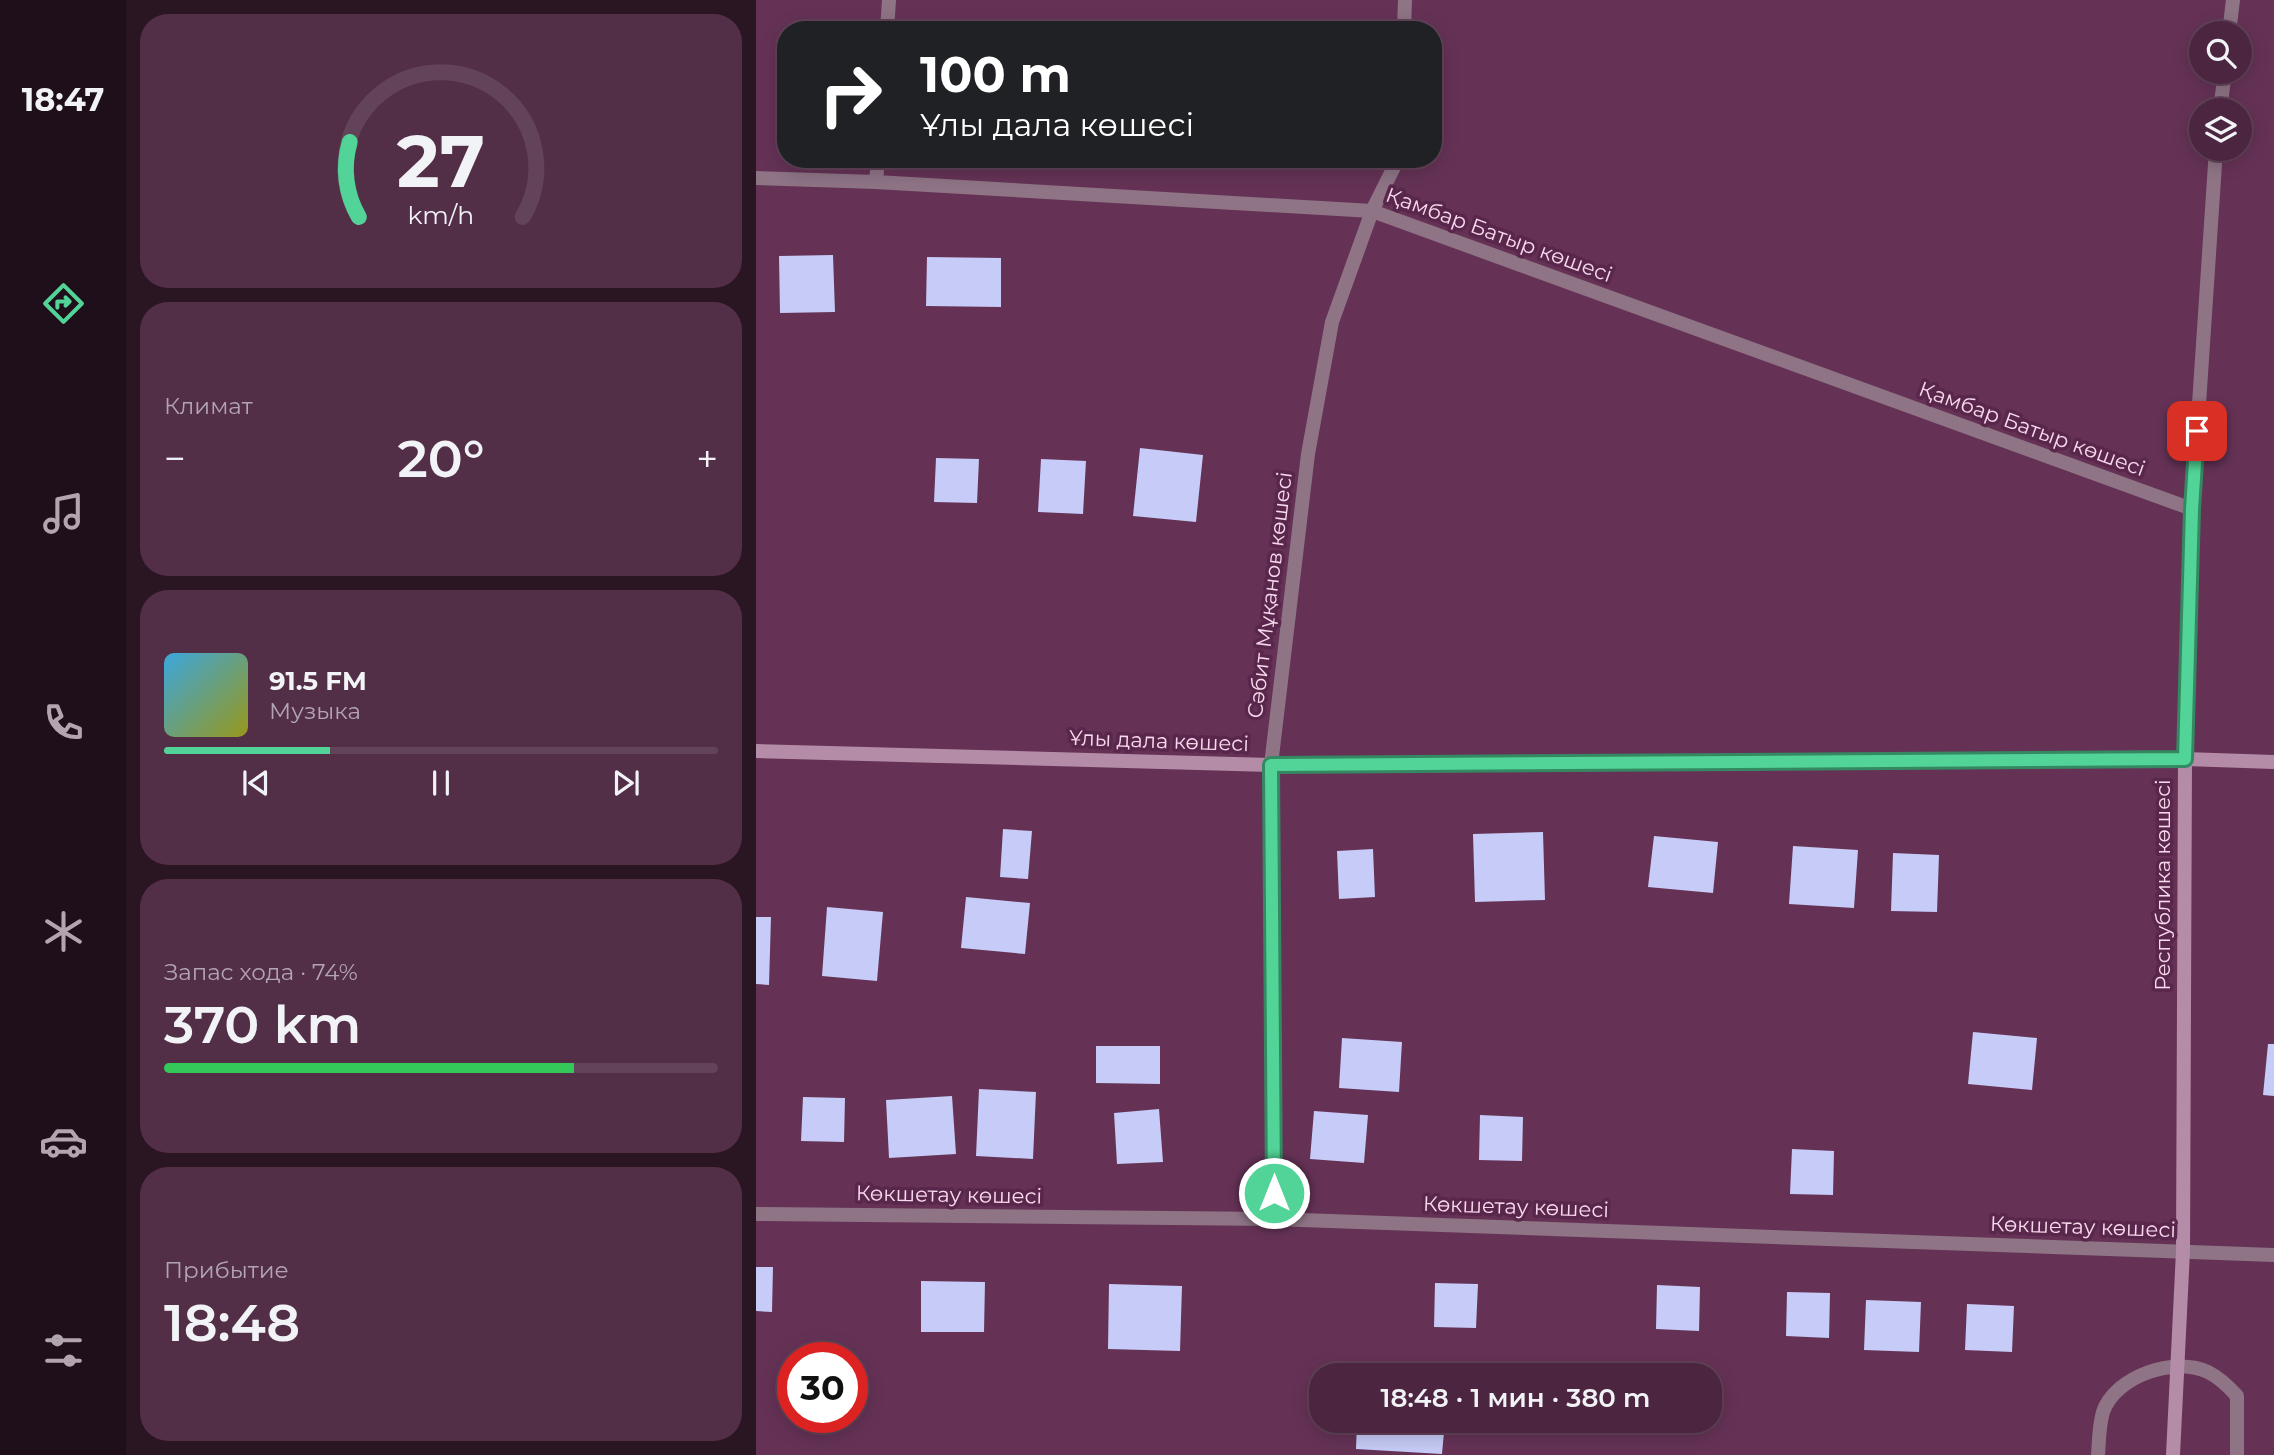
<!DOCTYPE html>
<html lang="ru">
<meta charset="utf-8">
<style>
:root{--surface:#4c2640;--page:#532e47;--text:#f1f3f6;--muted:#b2a5b1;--line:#634359;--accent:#52d397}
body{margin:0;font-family:Montserrat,sans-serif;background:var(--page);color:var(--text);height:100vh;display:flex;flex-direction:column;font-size:26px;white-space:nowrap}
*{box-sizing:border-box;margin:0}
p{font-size:23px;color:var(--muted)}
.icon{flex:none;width:38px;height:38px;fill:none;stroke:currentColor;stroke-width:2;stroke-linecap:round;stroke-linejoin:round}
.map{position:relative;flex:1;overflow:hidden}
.details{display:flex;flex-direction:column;gap:14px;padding:14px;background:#2a1523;width:630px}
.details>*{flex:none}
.banner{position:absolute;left:21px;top:21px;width:665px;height:147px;border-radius:28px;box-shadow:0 4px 18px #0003,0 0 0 2px var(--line);background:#202124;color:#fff;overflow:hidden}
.buttons{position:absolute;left:1433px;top:21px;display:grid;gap:14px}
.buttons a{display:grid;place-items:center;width:63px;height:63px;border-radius:50%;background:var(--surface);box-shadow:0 4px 18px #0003,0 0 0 2px var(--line);font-size:35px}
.speed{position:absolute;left:21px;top:1342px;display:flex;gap:14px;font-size:35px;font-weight:700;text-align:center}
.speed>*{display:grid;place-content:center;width:91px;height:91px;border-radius:50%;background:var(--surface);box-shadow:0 4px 18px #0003,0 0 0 2px var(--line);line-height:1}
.speed .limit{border:10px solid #d22;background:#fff;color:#111}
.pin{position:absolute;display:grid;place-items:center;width:60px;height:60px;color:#fff;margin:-30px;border-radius:14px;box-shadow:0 4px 10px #0006}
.me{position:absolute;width:77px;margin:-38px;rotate:0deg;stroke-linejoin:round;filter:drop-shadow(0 0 5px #0008)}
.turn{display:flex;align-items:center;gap:24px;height:147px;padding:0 28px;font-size:32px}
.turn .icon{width:91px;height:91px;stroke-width:2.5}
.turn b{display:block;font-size:49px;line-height:60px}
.big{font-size:52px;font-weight:600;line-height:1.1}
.details .card{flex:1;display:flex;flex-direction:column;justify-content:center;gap:10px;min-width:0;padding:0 24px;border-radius:28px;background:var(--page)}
.details .dial{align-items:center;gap:0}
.dial svg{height:182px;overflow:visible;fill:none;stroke:var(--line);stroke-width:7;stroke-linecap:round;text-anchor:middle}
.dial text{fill:var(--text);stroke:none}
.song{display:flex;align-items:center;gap:21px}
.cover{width:84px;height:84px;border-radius:10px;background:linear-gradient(135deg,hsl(200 70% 55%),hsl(60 70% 35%))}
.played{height:7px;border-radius:4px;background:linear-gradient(90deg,var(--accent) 30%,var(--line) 30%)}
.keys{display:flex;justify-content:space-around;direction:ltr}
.heat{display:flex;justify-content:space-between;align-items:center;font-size:38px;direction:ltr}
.charge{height:10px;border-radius:5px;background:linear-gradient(90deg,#34c759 74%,var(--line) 0)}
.trip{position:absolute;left:553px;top:1363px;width:413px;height:70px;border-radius:28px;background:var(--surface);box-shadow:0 4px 18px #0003,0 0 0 2px var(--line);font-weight:600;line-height:70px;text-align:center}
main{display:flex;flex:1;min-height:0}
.tab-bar{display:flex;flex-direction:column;width:126px;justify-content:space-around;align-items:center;background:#1e0f1a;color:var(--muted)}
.tab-bar .icon{width:49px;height:49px}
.tab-bar .active{color:var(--accent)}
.tab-bar b{font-size:32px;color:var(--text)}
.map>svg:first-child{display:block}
.building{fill:#c6cbf7}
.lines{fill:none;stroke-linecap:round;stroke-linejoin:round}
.lane{stroke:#8e7485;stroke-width:14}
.street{stroke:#8e7485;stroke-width:14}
.secondary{stroke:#b58ca7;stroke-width:14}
.route-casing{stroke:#358962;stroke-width:18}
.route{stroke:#52d397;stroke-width:12}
.labels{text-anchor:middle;stroke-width:7;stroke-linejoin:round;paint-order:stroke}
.street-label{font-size:21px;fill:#f9d9ed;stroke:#59274b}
</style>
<main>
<nav class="tab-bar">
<b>18:47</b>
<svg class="icon active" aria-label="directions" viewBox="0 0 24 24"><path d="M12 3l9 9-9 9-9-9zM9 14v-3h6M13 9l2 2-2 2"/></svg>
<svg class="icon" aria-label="music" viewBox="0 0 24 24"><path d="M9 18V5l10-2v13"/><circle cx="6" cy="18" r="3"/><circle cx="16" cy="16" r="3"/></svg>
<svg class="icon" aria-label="phone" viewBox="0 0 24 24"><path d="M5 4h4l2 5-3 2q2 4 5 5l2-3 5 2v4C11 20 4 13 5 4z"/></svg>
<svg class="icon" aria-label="climate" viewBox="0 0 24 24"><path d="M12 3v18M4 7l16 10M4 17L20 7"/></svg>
<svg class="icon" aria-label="car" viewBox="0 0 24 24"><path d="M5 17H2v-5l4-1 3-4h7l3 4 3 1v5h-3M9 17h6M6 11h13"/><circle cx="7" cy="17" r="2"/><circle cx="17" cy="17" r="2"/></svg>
<svg class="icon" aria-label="filters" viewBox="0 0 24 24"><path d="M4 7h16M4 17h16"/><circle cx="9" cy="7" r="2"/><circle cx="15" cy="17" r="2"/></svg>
</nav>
<section class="details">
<div class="card dial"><svg viewBox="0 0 100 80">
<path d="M14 69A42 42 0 1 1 86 69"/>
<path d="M14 69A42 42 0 0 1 10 36" stroke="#52d397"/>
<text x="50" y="56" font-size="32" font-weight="700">27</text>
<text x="50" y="72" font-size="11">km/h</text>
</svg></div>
<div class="card"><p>Климат</p>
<div class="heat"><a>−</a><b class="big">20°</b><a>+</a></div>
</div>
<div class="card">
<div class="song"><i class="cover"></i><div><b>91.5 FM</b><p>Музыка</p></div></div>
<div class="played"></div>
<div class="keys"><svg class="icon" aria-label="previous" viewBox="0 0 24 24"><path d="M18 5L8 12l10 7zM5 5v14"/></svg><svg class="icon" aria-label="pause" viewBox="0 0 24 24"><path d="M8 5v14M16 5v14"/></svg><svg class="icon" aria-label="next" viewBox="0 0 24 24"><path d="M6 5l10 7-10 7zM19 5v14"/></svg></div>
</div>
<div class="card"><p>Запас хода · 74%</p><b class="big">370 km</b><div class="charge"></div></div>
<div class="card"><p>Прибытие</p><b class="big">18:48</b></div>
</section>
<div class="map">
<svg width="1518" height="1455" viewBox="0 0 1518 1455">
<rect width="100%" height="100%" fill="#653256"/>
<path class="building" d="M77,255L79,312L24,313L23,256Z
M171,257L245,258V307L170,306Z
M384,448L447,455L440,522L377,516Z
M180,458L223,459L221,503L178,502Z
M285,459L330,461L327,514L282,512Z
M247,829L276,831L272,879L244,877Z
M787,832L789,900L719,902L717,834Z
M898,836L962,842L957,893L892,887Z
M1037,846L1102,850L1098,908L1033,904Z
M617,849L619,897L583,899L581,851Z
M1137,853L1183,855L1181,912L1135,911Z
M210,897L274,903L269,954L205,948Z
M71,907L127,912L121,981L66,976Z
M0,917H15L13,985L0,984Z
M1217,1032L1281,1038L1276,1090L1212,1084Z
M586,1038L646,1042L643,1092L583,1088Z
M1512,1044H1518V1096L1507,1095Z
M340,1046H404V1084L340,1083Z
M223,1089L280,1092L277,1159L220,1156Z
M196,1096L200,1154L133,1158L130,1100Z
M47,1097L89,1098L88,1142L45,1141Z
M403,1109L407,1162L361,1164L358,1113Z
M558,1111L612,1115L608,1163L554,1159Z
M724,1115L767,1117L766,1161L723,1160Z
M1036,1149L1078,1151L1077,1195L1034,1194Z
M0,1267H17L16,1312L0,1311Z
M165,1281L229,1282L228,1332H165Z
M679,1283L722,1284L720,1328L678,1327Z
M353,1284L426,1286L424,1351L352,1349Z
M901,1285L944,1287L943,1331L900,1329Z
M1031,1292L1074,1293L1073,1338L1030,1336Z
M1110,1300L1165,1302L1163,1352L1108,1350Z
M1211,1304L1258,1306L1256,1352L1209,1350Z
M601,1421H689L686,1454L600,1449Z"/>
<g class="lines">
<path class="lane" d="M131,30L133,0
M0,178L120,182L616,211L1436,509
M120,182L122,159
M1342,1455C1343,1442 1343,1425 1347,1412C1359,1376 1419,1356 1452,1372C1464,1378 1473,1387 1481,1396V1455"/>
<path class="street" d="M648,30L649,0
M1473,33L1477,0
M1464,110L1469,72
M1429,759L1436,509L1460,149
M0,1214L518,1219L1518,1255
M518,1219L515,765L552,454L576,322L616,211L642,159"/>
<path class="secondary" d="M0,751L515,765L1429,759L1518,762
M1417,1455L1427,1251L1429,759"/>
</g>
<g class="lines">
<g class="route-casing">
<path id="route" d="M518,1193L515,765L1429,759L1436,509L1441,431"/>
</g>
<use href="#route" class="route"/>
</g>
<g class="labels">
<g class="street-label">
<text transform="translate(743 235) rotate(20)" y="7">Қамбар Батыр көшесі</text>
<text transform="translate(1276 429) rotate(20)" y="7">Қамбар Батыр көшесі</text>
<text transform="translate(514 595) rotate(-83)" y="7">Сәбит Мұқанов көшесі</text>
<text transform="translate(403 741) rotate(2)" y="7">Ұлы дала көшесі</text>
<text transform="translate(1407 885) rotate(-90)" y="7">Республика көшесі</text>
<text transform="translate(193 1195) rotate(1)" y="7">Көкшетау көшесі</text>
<text transform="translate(760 1207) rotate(2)" y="7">Көкшетау көшесі</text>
<text transform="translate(1327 1227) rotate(2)" y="7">Көкшетау көшесі</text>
</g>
</g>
</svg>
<div class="buttons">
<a><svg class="icon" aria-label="search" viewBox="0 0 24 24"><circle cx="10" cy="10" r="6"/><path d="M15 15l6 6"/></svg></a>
<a><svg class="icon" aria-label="layers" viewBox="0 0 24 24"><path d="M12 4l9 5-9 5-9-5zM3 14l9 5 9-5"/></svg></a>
</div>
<div class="speed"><div class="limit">30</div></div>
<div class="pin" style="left:1441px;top:431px;background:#d93025"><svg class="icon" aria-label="arrive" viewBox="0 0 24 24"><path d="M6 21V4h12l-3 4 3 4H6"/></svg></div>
<svg class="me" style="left:518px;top:1193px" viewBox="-20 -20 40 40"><circle r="17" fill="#52d397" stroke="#fff" stroke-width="3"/><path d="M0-11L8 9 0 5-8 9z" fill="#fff"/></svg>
<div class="trip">18:48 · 1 мин · 380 m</div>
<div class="banner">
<div class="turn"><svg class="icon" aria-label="right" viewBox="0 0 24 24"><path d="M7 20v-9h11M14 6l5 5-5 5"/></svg><div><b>100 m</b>Ұлы дала көшесі</div></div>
</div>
</div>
</main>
